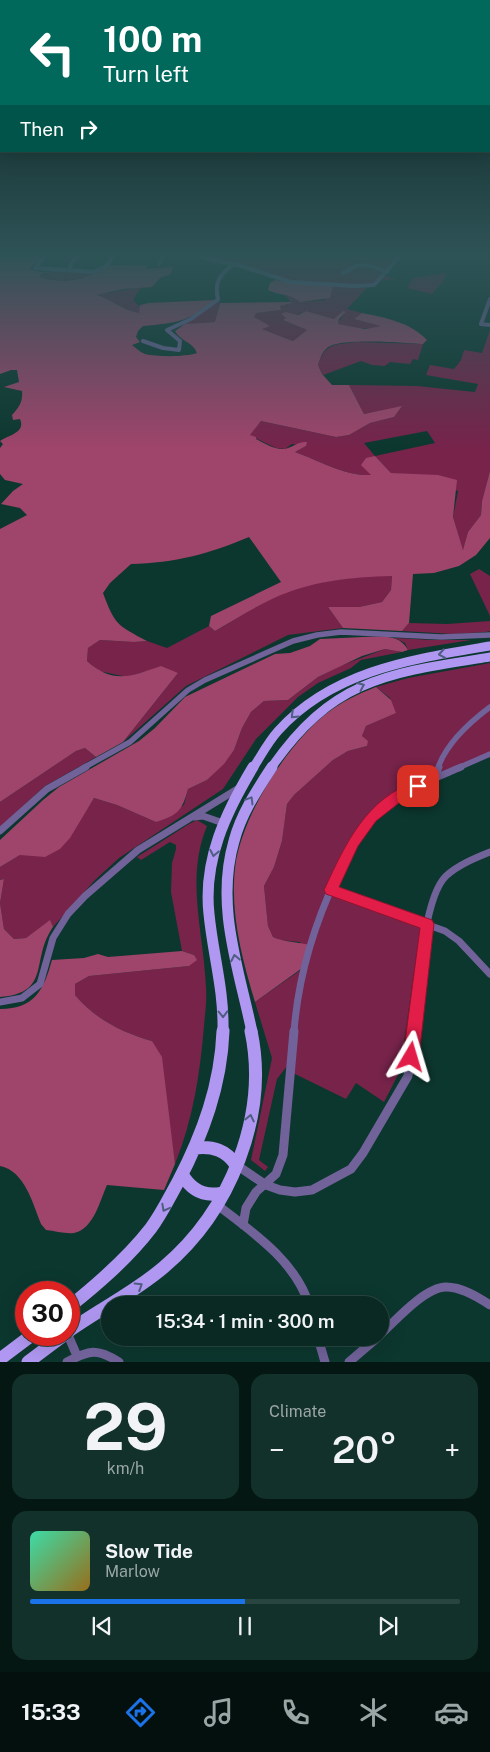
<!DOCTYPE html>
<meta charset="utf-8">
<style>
:root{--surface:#092922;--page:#12312a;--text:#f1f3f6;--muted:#99a6a5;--line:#294540;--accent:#1a73e8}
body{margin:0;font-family:"Public Sans",sans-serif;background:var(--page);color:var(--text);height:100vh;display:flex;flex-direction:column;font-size:19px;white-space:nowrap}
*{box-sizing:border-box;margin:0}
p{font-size:16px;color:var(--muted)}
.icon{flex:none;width:28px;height:28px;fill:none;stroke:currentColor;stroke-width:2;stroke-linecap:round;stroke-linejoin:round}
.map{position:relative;height:1362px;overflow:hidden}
.panel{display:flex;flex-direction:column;gap:12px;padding:12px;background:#051713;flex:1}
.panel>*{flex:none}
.top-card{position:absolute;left:0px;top:0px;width:490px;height:152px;box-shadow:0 5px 20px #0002,0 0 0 1px var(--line);background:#00695c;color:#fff;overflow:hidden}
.speed{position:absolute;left:15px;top:1281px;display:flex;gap:10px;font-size:25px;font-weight:700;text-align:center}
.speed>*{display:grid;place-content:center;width:65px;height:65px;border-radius:50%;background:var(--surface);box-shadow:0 5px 20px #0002,0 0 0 1px var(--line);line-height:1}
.speed .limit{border:8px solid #d22;background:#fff;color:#111}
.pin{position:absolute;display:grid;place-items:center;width:42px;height:42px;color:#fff;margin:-21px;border-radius:10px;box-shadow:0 2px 8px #0006}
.me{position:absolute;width:55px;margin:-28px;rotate:7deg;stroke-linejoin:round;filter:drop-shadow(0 0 4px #0008)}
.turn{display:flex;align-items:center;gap:18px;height:105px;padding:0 20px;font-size:22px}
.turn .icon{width:65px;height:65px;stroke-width:2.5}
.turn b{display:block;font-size:35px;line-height:42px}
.then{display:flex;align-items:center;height:48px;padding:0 20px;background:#0003;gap:10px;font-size:19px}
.big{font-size:38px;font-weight:600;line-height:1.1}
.panel .card{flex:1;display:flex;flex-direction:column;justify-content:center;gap:8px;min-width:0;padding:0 18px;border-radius:15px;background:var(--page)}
.panel .dial{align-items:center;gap:0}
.dial b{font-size:65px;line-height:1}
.song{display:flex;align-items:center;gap:15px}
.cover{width:60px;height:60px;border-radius:8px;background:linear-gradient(135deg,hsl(160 70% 55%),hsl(40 70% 35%))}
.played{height:5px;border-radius:2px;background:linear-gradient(90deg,var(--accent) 50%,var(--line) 50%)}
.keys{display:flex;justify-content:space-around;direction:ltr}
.heat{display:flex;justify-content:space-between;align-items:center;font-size:28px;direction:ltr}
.panel .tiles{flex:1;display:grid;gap:12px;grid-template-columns:1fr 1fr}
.card:last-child{grid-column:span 2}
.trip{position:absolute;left:101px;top:1296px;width:288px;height:50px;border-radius:25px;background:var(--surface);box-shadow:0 5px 20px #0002,0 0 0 1px var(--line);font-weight:600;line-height:50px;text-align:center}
.tab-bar{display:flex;height:80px;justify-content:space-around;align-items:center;background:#04100e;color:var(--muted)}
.tab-bar .icon{width:35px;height:35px}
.tab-bar .active{color:var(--accent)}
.tab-bar b{font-size:22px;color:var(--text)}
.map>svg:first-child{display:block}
.green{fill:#77234a;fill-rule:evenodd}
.forest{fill:#9f446b}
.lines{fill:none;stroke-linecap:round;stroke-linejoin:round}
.minor-far3{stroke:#716299;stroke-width:4}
.minor-far2{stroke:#716299;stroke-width:5.5}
.minor-far1{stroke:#716299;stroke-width:7}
.minor{stroke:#716299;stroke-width:9}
.primary-far2{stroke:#b098f2;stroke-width:9}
.primary-far1{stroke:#b098f2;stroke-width:11}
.primary{stroke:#b098f2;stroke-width:13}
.oneway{stroke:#4f5d81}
.route{fill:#e11d48;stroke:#92132f}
</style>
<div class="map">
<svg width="490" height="1362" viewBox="0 0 490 1362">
<rect width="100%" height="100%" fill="#0c372e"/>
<path class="green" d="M206,257H399L384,275L395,279L380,281L366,285L290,281Z
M32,271L99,273C81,280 61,283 42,278L40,276L49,272Z
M446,273L444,280L432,294L407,288L413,278Z
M333,286L367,288L347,309L362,313L355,319L383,326C368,331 352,327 337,324L345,313L334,319L306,311L283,320L307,330L293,341L260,328L269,326L254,317L255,313L281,310L280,306L292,303L285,295L295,296L300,302L325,300Z
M141,287L133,300L140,307V313C120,309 113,299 96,295Z
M220,299L216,322L185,324Z
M490,330V471L482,501L481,515L468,532L463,551L453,517L458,491L413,476L391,473L375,456L369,471L371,475C344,476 320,461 295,452L306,446L292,444L285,449L276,448L249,435L261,421L336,437L349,435L370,423L394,417L401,407L364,414L349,385L417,386L475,392L478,384L426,375L430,365L454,369L461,360L464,350L482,353ZM427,431L435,443L375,456L364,443Z
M357,342L423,344L418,360L413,359L410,364L390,362L385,366L372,365L361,361L323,375L318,365C326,342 335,345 357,342Z
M479,569L490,576V616L470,574Z
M366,576H392L391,590L382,602L359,607H328L343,628L288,635L186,686L123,742L178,673L147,671L127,677L99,671L87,661L88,648L100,640L134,642L147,641L167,648L209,626L215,631C243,615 270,596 301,587C322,581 344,579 366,576Z
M490,621V631L486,632L453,634L402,631L409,623L447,624Z
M395,638L432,640H471L408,650L405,643Z
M385,649L402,652L361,660L351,668L318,683L298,697L256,739L223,789L119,858L95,880L53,927L50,921L26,938L14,939L4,929L0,903L4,879L0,880V867L20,855H31L85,812L94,798L117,805L156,822L184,805L188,789L207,780L234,750L242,728L251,712L264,701L288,700L318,677L340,666Z
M490,663V754L418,786L371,818L331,890L421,922L400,1071L384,1102L356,1083L346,1099L291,1072V1061L277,1079L259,1160L268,1167L265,1171L251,1160L272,1058L255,1002L305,967L300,942L280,940L273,937L268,926L264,886L274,867L282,841L287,804L294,795L333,760L348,751L367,746L362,736L366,726L395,713L390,698L376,687L408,678Z
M85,748L96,757L45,786L0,827V802L76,751Z
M197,820L207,826C185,879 204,933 206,988C207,1001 205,1014 204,1026C200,1074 193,1119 175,1164L168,1116L152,1041C123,1033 95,1019 75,995V984L89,976L189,966L194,955L182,951L171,892L172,863L176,849V845L170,842L141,860L137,857L189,824Z"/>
<path class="forest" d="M0,257H41L29,269L40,272H57L43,273L40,276L42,278C64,284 91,280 109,265L147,266V269L173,267L170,275L161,277L152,287L123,289L97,295C112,300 123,310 139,313L140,305L149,303L215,300C189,322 176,323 143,326L138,331L136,337L140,342L132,345C136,348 140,352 145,354C157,357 185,357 197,353C193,342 180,341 175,331L185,324L215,322L220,303L291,302L292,303L280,306L281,310L256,313L254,317L270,326L262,329L293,341L307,330L283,320L286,318L281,314L286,312L298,315L306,311L334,319L343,311L346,312L339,319L338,324L365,329L381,326L354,319L362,313C386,318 410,322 427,340L423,344C405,343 339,337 327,348C322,352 320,359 318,365L322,374L332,385H349L364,414L402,406L394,417L370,423L349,435L336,437L261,421L250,435L256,437V439C264,443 275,450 284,449C292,448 298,441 307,442L306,446L295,452C320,461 344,476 371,475L361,465L366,458L375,456L391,473L438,475L457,480L453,517L463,550L468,532L481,515L482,501L490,471V538L476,555L459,566L434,573L413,574L409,623L402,631L343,628L328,607H359L382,602L391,590L392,576C351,577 310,581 272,599C253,608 234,620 215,631L209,626L211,616L281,582L249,537C209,554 175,563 131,564L110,583L103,593C115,625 117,625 147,641L134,642L100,640L88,648L87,661C114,685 131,676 161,666L178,673L123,742L96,757L85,748L76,751L0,802V529L27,515L20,508L1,504L13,491L23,484L5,480L0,474V448L3,444L0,441C8,435 26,433 20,419L13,420L12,415C19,407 23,402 22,391L4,387L19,382L17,370H11L0,374Z
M275,280L302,284L333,286L330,298L300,302C291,293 279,296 268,290L270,283Z
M363,637C379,637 399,633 408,650L402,652L385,649L362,656L318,677L288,700L264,701L251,712L242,728L234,750L224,764L207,780L188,789C182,811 178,815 156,822L117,805L94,798L70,838L60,849L45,857L20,855L0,867V840L43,800L59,787L139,741L155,728L185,697L275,654L290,653L310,646L320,639Z
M376,687L391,700L396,713L366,726L362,736L368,741L367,746L348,751L333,760L294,795L287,804L282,841L274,867L264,886L268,926L273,937C284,942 298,942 310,945L305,966L255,1002C242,959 230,913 235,868C241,817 286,746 326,714C341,702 358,694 376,687Z
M4,879L0,903L4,929L14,939L26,938L50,920L53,927C30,960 52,993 0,997V880Z
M182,951L194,955L197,960L189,966L89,976L75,984V995C95,1019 123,1033 152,1041L162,1057L175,1164L164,1190L107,1185C100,1200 94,1229 74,1233C65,1234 55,1231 46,1230L41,1224C33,1204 25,1171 0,1166V1009C35,1009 44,989 52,960L84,958L98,954L108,957Z"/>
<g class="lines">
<path class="minor-far3" d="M44,257L35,268L93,272L105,267L114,257
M201,257L241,266L291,282L355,286L374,285L399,257
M159,264L162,257
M69,271L71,264L77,257
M343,273L358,265L371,266L387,272
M490,299L481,324L490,325
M143,341L163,348L179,350L180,341L167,330L191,319L216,301L218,299C214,282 220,275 233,264"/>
<path class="minor-far2" d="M83,768L130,742L188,690L205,680L293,641L317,635L341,632L441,637L490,635
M438,768C446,744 470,722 490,707
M458,768L490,754"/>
<path class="minor-far1" d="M435,779L439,767
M194,817L203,816L223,823
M0,831L47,789L86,767
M331,890L445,931L459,941L490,974
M0,1002L22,998L40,984L53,938L68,914L85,896L138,850L239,788
M294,1032C298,977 314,925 337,876C348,852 360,827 380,809C398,792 438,777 461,767
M414,1032C418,997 422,899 446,876C458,865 475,858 490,852"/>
<path class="minor" d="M238,1166L266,1185L280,1190L295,1192L312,1190L351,1169L363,1153L408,1076L414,1031
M216,1204C251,1231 296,1261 309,1305
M243,1225L246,1208L256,1192L276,1174L283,1155L294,1031
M68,1335L77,1356
M380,1335C395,1321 425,1287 446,1287C462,1287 478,1297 490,1305
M318,1338L325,1362
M67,1362C89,1350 97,1348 119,1362
M349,1362L377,1338"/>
<path class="primary-far2" d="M253,768C261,756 268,742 278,731C333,670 414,659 490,646
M271,768C333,678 389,673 490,657"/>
<path class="primary-far1" d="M223,1032C224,989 213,955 209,914C203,860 226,812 253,767
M252,1032C239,969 215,906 234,841C241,814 257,790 272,767"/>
<path class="primary" d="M195,1148C213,1146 226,1150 236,1165
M182,1174C191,1190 204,1197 222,1193
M69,1307C99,1283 128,1258 151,1228C162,1213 169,1198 178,1182C203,1134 221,1085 223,1031
M69,1331C100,1309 135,1292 164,1267C230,1211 269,1116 251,1031
M0,1359L32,1335
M28,1362L64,1335"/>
</g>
<defs><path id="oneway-chevron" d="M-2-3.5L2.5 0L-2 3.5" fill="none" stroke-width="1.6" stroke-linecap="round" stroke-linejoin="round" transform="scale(1.25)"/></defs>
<g class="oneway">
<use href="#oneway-chevron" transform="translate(442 654) rotate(170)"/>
<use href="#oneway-chevron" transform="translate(361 686) rotate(-24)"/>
<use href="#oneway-chevron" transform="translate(294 715) rotate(136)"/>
<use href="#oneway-chevron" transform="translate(250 800) rotate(-59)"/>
<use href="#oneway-chevron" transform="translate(214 853) rotate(101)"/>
<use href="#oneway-chevron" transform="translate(235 958) rotate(-101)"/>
<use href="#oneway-chevron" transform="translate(223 1014) rotate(89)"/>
<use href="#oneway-chevron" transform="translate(250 1118) rotate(-78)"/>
<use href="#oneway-chevron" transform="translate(165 1208) rotate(118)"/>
<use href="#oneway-chevron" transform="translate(139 1286) rotate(-32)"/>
</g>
<linearGradient id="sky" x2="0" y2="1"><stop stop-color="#071e19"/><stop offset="0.57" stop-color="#2e5357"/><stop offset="1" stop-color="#2e5357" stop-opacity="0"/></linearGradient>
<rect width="490" height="448" fill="url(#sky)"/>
<path class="route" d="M418,781L422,782L424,786L422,789L404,799L376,821L358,846L339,887L432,920L434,924L419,1057L416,1062L411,1064L405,1062L403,1057L420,928L326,894L324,890C345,845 366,797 418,781Z"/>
</svg>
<div class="speed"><div class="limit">30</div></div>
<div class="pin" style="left:418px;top:786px;background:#d93025"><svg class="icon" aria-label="arrive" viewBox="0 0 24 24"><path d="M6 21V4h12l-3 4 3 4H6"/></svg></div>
<svg class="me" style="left:411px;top:1057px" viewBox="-20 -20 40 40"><path d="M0-17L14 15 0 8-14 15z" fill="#e11d48" stroke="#fff" stroke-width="4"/></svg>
<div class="trip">15:34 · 1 min · 300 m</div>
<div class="top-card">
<div class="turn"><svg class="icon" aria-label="left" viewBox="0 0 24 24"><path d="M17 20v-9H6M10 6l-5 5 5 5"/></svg><div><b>100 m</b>Turn left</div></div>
<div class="then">Then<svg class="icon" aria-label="right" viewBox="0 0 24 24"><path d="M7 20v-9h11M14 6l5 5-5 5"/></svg></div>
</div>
</div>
<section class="panel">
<div class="tiles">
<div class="card dial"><b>29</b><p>km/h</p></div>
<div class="card"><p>Climate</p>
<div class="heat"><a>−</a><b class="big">20°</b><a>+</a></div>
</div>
<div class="card">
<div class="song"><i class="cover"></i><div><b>Slow Tide</b><p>Marlow</p></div></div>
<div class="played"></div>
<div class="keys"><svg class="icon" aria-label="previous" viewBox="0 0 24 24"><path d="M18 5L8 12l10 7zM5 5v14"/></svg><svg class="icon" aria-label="pause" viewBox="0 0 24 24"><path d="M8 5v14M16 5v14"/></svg><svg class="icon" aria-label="next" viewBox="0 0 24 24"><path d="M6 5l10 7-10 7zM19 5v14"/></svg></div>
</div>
</div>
</section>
<nav class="tab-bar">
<b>15:33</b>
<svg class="icon active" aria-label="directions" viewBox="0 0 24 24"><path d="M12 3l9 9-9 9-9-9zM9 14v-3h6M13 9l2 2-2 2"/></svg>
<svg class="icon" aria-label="music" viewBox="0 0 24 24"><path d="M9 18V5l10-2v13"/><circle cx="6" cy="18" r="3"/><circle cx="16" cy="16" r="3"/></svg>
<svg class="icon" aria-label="phone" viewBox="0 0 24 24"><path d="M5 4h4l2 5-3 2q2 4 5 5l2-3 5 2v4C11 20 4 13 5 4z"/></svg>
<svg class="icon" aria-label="climate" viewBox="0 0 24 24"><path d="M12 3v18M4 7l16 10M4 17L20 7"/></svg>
<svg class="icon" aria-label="car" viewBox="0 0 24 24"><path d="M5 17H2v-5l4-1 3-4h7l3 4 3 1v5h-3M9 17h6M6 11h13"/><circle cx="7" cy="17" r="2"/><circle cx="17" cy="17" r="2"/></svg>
</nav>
